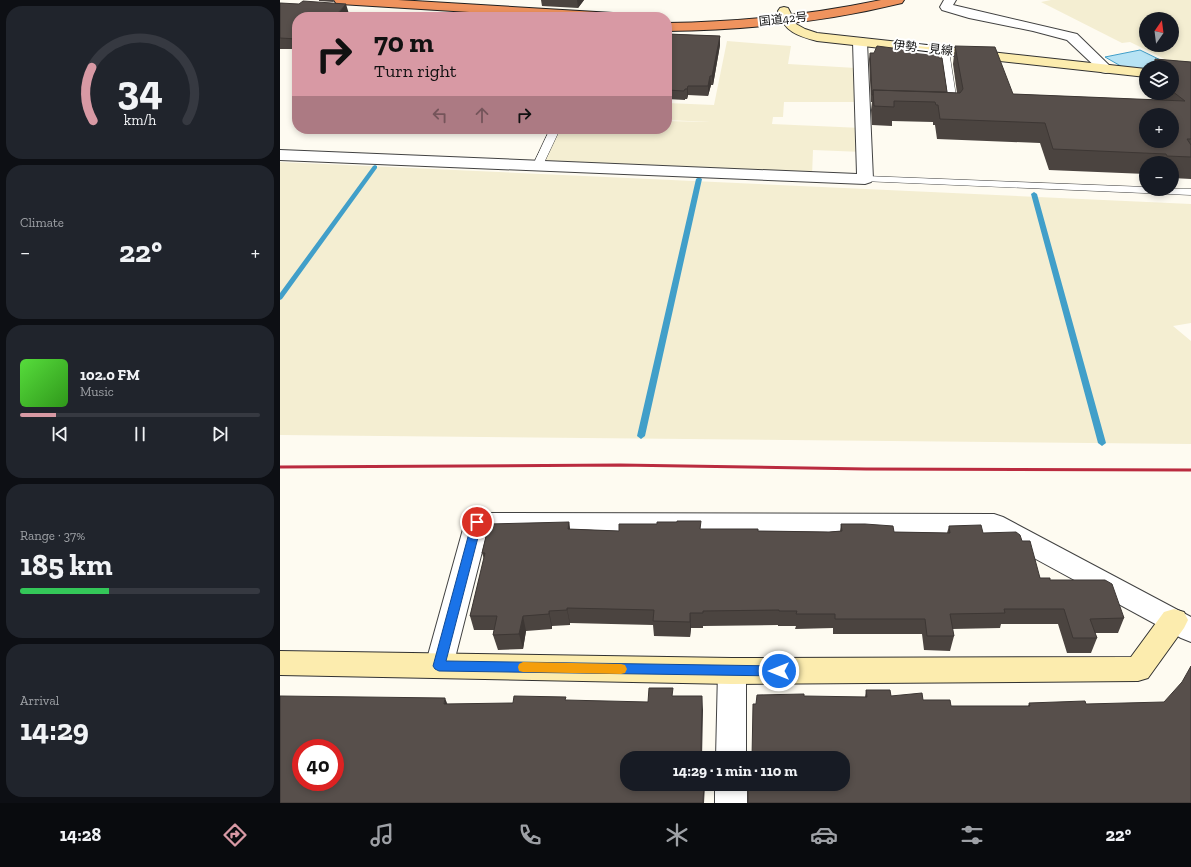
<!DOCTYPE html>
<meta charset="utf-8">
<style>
:root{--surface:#171b24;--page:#20242c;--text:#f1f3f6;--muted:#9ea1a6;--line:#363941;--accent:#d899a4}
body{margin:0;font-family:"Zilla Slab","Noto Sans JP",serif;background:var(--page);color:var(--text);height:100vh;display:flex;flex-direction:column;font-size:15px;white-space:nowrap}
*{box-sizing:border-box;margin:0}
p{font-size:13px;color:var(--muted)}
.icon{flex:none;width:22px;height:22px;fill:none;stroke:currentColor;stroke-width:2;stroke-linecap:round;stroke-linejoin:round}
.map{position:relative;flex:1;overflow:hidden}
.details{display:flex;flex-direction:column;gap:6px;padding:6px;background:#0d0f14;width:280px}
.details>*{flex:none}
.hud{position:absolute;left:12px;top:12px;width:380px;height:122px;border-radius:16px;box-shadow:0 2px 6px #0003;background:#d899a4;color:#111;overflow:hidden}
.needle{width:26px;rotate:14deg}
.fabs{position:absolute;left:859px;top:12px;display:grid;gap:8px}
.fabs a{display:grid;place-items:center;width:40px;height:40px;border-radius:50%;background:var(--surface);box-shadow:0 2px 6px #0003;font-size:20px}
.speed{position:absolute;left:12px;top:739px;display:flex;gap:8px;font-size:20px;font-weight:700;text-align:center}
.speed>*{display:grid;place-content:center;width:52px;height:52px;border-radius:50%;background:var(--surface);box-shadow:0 2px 6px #0003;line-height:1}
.speed .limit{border:6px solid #d22;background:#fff;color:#111}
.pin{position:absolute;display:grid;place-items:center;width:34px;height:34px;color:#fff;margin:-17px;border:2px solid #fff;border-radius:50%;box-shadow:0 1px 4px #0007}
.me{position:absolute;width:44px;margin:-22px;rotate:270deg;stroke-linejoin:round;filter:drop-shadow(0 0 3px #0008)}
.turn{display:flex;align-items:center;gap:14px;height:84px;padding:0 16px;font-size:18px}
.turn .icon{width:52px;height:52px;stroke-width:2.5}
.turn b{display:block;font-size:28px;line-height:34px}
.lanes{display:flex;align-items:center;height:38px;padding:0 16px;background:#0003;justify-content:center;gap:20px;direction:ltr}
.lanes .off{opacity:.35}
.big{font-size:30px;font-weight:800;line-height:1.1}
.details .card{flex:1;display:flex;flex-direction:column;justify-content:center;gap:6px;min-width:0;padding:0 14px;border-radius:16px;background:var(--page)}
.details .dial{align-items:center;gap:0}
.dial svg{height:104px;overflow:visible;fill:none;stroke:var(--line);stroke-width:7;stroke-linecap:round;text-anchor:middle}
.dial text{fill:var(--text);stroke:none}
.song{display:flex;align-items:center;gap:12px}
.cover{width:48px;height:48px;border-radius:6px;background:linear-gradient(135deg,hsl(110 70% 55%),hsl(110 70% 35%))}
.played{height:4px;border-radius:2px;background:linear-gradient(90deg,var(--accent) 15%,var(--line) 15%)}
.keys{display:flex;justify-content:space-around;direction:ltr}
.heat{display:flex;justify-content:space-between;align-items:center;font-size:22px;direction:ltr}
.charge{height:6px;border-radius:3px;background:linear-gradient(90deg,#34c759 37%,var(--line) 0)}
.trip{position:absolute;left:340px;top:751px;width:230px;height:40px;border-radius:16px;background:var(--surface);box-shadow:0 2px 6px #0003;font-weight:800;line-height:40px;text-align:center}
.menu{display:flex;height:64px;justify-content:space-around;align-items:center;background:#090b0e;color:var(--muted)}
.menu .icon{width:28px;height:28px}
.menu .selected{color:var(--accent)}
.menu b{font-size:18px;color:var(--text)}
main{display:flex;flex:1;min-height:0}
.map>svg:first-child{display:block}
.farmland{fill:#f4eed2;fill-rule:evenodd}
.water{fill:#b7e3f4;stroke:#419fc9}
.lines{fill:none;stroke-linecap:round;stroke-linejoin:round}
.stream{fill:#419fc9;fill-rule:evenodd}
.lane-casing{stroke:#424242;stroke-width:1}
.street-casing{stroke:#424242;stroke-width:2}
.secondary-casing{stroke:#313131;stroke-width:2}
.highway-casing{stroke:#202020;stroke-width:2}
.lane{fill:#fff;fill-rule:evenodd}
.street{fill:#fff;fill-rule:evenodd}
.secondary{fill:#fcecae;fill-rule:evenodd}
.highway{fill:#ef935e;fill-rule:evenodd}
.rail{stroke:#ba2b3f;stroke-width:3}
.wall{fill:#4b4440}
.shaded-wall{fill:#3d3734}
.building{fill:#574f4b;stroke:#3d3734;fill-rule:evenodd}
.route{fill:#1a73e8;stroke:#114b97}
.slow{fill:#f59e0b}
.labels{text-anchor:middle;stroke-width:4;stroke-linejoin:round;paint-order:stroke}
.far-street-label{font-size:12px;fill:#0f0f0f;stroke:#fff}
</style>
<main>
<section class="details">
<div class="card dial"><svg viewBox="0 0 100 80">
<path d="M14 69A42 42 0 1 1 86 69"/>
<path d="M14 69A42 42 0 0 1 13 28" stroke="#d899a4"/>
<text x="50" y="56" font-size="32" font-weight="700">34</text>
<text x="50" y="72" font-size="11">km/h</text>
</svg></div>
<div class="card"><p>Climate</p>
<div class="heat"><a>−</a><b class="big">22°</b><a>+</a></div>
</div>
<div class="card">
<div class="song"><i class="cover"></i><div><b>102.0 FM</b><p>Music</p></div></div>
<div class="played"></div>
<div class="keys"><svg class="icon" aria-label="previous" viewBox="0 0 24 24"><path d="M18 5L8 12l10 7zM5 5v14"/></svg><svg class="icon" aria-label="pause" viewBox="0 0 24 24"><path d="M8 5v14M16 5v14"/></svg><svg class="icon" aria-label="next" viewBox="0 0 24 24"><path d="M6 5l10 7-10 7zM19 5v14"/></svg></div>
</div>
<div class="card"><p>Range · 37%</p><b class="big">185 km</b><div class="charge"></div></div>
<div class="card"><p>Arrival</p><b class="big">14:29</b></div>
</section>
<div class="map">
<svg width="911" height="803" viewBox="0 0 911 803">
<rect width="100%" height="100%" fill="#fefbf1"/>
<path class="farmland" d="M771,0H911V69H905L850,42L842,43L761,2ZM866,19H892V45H866Z
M447,41L511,46L508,64L576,68L575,102H504L503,117H493L492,124L582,128L583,152L533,150L532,176L258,165L275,129H387V121L430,122L387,120V103L434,105Z
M0,162L911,204V323L893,326L911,341V444L0,435Z"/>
<path class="water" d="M860,50L899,69L892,67H866V71L846,69L825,57Z"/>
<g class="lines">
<path class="stream" d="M95,165L97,166V168L2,299L0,300V293L93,166Z
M419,177L422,179L365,436L361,439L357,436L416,179Z
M754,192L757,194L826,443L822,446L818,443L751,194Z"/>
<g class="lane-casing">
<path id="lane" d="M662,49H665L669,51L678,109L674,112L670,109L661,51Z
M270,129H280L263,165L258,168L255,167L253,165Z
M585,176L866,187V189H911V195L582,181L580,179L582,177Z"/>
</g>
<g class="street-casing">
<path id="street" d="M664,0H676L673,5L797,34L833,69L831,72L826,73L821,72L787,40L753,31L689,18L662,10L660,7Z
M580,38L585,39L587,42L593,179L591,182L585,184L0,160V150L577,174L573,42L575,39Z
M197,513L714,514L723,517L911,617V642L901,638L710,534L207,532L173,666L169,675L159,678L149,675L145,666L185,522L188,515Z
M452,658L462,662L466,671V758H436L438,671L442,662Z
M435,784H467V803H435Z"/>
</g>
<g class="secondary-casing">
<path id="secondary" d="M504,7L508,8L516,24L525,29L537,33L866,69V77L537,41C518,36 504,32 498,11L500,8Z
M894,609L904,612L908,620L904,628L868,678L858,681L452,684L0,675V651L452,658L851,657L884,612Z"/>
</g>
<g class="highway-casing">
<path id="highway" d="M54,0H118L333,13L337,14L339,17H273L60,4L56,3Z
M601,0H624L622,3C545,22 466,30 387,31V23C459,22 530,15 601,0Z"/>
</g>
<use href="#lane" class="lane"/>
<use href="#street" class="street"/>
<use href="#secondary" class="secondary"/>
<use href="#highway" class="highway"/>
<path class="rail" d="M0,467L340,465L586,469L911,470"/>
</g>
<path class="wall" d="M39,0H53L54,2L39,1Z
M261,0H304L298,8L262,6Z
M0,3L69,14L17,17V49H0Z
M387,34L440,36V45L433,85H431L428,96L408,95L407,99H405V100L387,99Z
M675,46L733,94L877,100L871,96V93H892V67H873L875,59L911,62V179L892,178V163H866V174L769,170L760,143L657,139L655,125H653V122L612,121V126L592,125L591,110L592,102H591L589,59L590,53H636L667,92L677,93L673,64Z
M202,129H231L228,134L203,133Z
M289,522L290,529L339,531L421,529L478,531L549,532L560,531L561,524L614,532L667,533L669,526L742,541L760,578L770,580L844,618L838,633H815L817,638L811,653H787L778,624H721L720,628L672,629L674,636L670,651L644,650L642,634H553V628L515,629L516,626H498V625L423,626V628H411L410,637L374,636L373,625L290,623V625L272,626V629L246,631L243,649L218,650L213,635L214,630H194L190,616L204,559L202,553Z
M586,690L611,696L643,700L671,706H748L749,703L806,704L911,803L585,697Z"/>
<path class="shaded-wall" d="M297,0H304L298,8Z
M66,4L69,14L66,17H54Z
M440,36V45L433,85L432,76Z
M430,76L431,85L428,96V86Z
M408,86V95L407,99V89Z
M227,129H231L228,134Z
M289,522L291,537L288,529Z
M287,608L290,623V625L287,610Z
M269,611L272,626V629L269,614Z
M410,613L411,628L410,637Z
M243,616L246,631L243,649L239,634Z
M422,696L423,710L422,758H421Z
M165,698L171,713L164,704Z
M424,784H425L424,803H423Z"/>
<path class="building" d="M23,1L66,4L54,17H17V39L0,38V3L19,4Z
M387,34L440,36L432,76H430L428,86H408L407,89H405L404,91L387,90Z
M597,46L636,51V53L658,54L659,58H662L667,92L593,90V95H592L590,53H594Z
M675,46L715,47L733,94L905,101L892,91V90L896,89L892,87V67H876L875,59L911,62V139H907L911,145V157L887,156L886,154L773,149L765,123L660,119L658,105H656L655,102L614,101V107L594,106L593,90L680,93L683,89ZM866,115H892V141H866Z
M397,521H421L420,529H478V531L549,532L562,531L561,524H585L613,526L614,532L670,533L669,526L701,525L703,533L736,532L740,535L742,541H750L760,578H770V580H825L832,584L844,618L810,619L817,638H793L784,609H724L725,613L670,614L674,636H647L645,619H555V614H516L517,611H499V610L423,611V613H410V622L373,621L374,610L287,608V610L269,611V614L243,616L239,634L213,635L217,616H190L205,553H202L209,524L289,522L288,529L339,531V524H377V522H397Z
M911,666V803H468V784H563V758H472L473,704H476L477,695L524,694V696L587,697L586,690H610L611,696L642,693L643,700H670L671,706H750L749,703L805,701L806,704L884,702L902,682Z
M369,688H393L392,696H422L421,758H347V784H424L423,803H0V696L165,698L164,704L233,703L234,696L286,697L285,700L368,702ZM21,748H55V782H21Z"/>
<path class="route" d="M197,518L201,519L202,522L166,661L499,666L503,667L505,671L503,674L499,676L159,671L155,669L153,666L192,522L193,519Z"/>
<path class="slow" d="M243,662L341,664L345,665L347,669L345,673L341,674L243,672L239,671L238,667L239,664Z"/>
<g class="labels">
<g class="far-street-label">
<text transform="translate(503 19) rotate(-6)" y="4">国道42号</text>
<text transform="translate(643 48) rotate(6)" y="4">伊勢二見線</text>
</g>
</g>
</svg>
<div class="fabs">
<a><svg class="needle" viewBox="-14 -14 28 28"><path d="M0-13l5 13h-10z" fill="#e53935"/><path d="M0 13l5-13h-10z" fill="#9ea1a6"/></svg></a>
<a><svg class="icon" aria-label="layers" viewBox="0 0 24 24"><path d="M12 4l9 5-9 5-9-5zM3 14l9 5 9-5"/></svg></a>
<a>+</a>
<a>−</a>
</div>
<div class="speed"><div class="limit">40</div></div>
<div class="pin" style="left:197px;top:522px;background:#d93025"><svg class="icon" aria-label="arrive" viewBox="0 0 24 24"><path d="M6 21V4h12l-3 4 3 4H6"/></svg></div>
<svg class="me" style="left:499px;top:671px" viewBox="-20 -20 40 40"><circle r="17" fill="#1a73e8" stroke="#fff" stroke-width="3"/><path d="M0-11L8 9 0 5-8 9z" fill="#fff"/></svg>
<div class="trip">14:29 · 1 min · 110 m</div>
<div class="hud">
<div class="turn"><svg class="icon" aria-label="right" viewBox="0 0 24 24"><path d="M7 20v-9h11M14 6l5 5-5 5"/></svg><div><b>70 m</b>Turn right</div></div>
<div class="lanes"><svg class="icon off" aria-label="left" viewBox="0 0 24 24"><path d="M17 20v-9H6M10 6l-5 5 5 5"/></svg><svg class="icon off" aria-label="ahead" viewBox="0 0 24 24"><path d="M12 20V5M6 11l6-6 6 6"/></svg><svg class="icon" aria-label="right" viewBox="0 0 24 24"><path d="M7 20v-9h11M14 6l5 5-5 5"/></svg></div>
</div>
</div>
</main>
<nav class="menu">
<b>14:28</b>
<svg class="icon selected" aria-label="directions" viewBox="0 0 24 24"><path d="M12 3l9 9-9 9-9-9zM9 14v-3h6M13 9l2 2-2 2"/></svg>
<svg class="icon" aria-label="music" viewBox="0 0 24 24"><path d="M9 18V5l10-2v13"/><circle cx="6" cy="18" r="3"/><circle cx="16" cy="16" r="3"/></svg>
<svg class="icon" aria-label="phone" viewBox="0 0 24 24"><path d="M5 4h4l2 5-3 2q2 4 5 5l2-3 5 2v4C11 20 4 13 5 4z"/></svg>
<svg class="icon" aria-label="climate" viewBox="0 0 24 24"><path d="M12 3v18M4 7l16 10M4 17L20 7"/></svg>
<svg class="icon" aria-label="car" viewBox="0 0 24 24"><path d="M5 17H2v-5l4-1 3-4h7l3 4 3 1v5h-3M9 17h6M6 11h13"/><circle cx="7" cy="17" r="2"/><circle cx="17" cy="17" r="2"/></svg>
<svg class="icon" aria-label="filters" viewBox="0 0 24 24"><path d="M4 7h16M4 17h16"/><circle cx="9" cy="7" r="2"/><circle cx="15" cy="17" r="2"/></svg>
<b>22°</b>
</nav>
